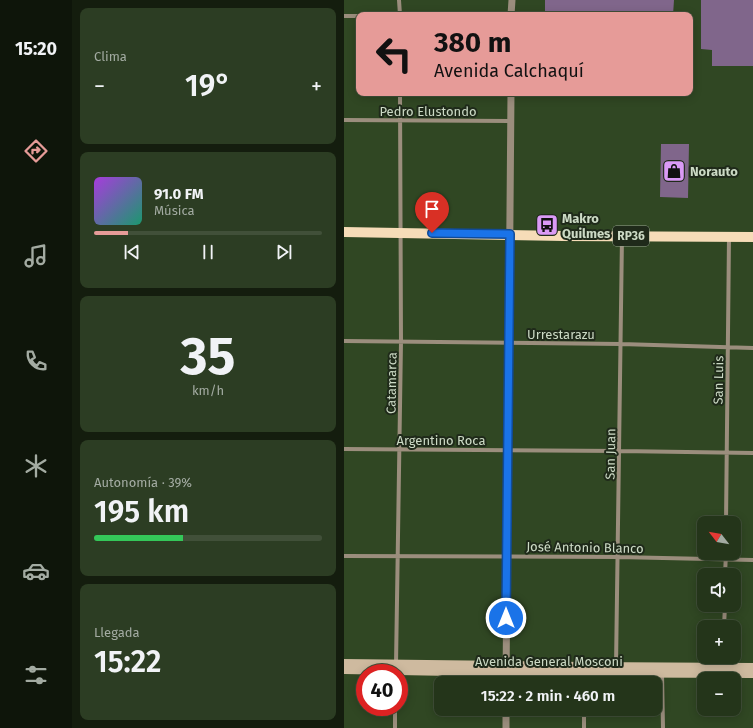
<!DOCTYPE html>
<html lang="es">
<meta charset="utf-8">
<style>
:root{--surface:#24351a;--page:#2c3d23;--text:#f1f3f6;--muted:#a3aba2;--line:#415039;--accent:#e69b98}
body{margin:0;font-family:"Fira Sans",sans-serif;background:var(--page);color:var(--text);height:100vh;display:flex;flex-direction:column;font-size:15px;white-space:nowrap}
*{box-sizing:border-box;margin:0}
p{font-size:13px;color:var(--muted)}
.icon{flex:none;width:22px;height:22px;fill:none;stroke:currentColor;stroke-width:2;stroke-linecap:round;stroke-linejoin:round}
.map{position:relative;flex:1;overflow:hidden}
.drawer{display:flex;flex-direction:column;gap:8px;padding:8px;background:#141d0e;width:272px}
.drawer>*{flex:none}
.banner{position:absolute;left:12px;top:12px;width:337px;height:84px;border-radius:8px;box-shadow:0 2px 10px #0003,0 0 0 1px var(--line);background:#e69b98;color:#111;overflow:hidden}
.needle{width:26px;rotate:301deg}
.fabs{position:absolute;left:353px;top:516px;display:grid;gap:8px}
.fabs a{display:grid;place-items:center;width:44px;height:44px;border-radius:8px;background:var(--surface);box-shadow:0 2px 10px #0003,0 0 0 1px var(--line);font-size:20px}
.speed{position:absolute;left:12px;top:664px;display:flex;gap:8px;font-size:20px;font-weight:700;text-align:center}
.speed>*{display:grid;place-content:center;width:52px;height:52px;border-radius:50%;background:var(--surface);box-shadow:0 2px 10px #0003,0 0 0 1px var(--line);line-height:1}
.speed .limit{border:6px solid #d22;background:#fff;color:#111}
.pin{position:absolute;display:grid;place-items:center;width:34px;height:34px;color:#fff;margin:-41px -17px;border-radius:50% 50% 50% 0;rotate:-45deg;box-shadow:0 0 4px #0007}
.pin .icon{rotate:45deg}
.me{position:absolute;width:44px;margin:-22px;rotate:0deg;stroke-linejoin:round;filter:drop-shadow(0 0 3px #0008)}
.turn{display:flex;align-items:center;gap:14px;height:84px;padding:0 12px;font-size:18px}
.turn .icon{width:52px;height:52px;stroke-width:2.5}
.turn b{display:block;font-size:28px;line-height:34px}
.big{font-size:30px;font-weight:600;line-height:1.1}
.drawer .widget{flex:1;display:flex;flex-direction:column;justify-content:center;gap:6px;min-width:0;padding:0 14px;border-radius:8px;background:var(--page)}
.drawer .dial{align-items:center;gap:0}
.dial b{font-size:52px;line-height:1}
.song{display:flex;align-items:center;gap:12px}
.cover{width:48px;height:48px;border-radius:6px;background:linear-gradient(135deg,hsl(280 70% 55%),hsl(160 70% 35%))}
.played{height:4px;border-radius:2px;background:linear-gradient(90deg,var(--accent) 15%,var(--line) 15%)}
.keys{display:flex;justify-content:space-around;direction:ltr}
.heat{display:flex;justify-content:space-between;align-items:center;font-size:22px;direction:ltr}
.charge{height:6px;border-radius:3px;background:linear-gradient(90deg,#34c759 39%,var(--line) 0)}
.trip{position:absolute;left:90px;top:676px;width:228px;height:40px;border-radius:8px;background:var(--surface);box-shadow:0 2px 10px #0003,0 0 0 1px var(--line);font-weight:600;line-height:40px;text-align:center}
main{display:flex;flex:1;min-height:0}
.dock{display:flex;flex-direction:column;width:72px;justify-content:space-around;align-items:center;background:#0e150a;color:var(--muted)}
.dock .icon{width:28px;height:28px}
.dock .on{color:var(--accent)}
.dock b{font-size:18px;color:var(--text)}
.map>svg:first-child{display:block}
.building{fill:#80668b}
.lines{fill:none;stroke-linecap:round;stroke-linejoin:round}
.minor{stroke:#9b8e7d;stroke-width:4}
.tertiary{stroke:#9b8e7d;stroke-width:7}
.secondary{stroke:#ceba9f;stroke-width:8}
.primary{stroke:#f6dcb8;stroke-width:10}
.route-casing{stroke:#114b97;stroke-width:10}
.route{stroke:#1a73e8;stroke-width:7}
.labels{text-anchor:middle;stroke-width:4;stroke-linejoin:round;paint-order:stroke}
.shield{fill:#1f2a1a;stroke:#98a592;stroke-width:1}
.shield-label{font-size:12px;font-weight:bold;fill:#ccdac5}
.street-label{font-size:13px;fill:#ccdac5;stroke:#1f2a1a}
.poi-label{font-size:13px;font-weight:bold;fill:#ccdac5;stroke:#1f2a1a;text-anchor:start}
</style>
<main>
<nav class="dock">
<b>15:20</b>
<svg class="icon on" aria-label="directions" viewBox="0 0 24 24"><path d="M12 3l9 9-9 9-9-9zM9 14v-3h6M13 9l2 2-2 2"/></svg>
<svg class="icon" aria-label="music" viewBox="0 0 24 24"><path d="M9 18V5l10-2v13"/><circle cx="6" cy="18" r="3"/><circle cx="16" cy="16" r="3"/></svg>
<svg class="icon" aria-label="phone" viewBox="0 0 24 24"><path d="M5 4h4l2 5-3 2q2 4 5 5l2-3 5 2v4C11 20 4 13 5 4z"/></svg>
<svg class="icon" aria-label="climate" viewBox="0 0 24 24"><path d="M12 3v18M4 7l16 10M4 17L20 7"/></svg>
<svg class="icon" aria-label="car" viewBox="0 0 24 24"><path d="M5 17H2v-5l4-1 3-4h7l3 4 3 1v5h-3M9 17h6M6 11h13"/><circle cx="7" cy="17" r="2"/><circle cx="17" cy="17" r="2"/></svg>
<svg class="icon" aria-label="filters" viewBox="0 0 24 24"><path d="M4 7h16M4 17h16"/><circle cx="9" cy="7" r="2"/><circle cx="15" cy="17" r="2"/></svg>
</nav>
<section class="drawer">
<div class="widget"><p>Clima</p>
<div class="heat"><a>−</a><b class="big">19°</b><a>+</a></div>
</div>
<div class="widget">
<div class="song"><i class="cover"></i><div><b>91.0 FM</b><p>Música</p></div></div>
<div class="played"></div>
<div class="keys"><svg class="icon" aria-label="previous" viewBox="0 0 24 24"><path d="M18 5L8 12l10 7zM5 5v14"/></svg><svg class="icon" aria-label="pause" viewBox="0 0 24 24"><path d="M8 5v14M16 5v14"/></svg><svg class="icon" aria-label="next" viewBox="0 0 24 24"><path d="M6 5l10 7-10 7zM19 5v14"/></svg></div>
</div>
<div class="widget dial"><b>35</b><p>km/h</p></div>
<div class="widget"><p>Autonomía · 39%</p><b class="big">195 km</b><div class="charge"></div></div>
<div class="widget"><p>Llegada</p><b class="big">15:22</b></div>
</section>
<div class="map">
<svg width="409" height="728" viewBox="0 0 409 728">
<rect width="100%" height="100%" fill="#304723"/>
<path class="building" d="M201,0H330L329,15H201Z
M357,0H409V66H368V50L357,49Z
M317,144H345L344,198L316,197Z"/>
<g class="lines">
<path class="minor" d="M55,0L56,15
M0,16H15
M0,120L167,121
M0,341L277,344L409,348
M0,449L276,451L409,453
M382,523L385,237
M0,556L274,557L409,560
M381,575L382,553
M380,627L381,605
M52,665L57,342L56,93
M272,667L278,236
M380,667V657
M318,673L319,728
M240,683V673
M51,728V707
M240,728V709"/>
<path class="tertiary" d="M167,15L168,0
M162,683L167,93
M162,728V709"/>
<path class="secondary" d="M0,663L240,666L409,667
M0,670L162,673L409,674"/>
<path class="primary" d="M0,232L219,236L409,237"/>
</g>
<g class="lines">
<g class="route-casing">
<path id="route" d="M88,233L166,234L162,618"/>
</g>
<use href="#route" class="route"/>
</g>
<defs>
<g id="shop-square" transform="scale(1.15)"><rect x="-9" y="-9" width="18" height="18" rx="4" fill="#da9af6" stroke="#1f2a1a"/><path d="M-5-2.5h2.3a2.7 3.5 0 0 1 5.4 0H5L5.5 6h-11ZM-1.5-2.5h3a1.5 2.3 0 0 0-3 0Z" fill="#111"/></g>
<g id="bus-square" transform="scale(1.15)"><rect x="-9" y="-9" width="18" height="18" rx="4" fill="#da9af6" stroke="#1f2a1a"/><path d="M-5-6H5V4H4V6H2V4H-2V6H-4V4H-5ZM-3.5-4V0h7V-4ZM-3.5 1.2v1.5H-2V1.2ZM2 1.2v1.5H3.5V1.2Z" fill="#111"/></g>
</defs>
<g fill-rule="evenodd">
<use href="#shop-square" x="330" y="171"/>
<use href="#bus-square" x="203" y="225"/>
</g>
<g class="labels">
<rect class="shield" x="269" y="226" width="36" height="20" rx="3"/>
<g class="shield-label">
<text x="287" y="240">RP36</text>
</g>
<g class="street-label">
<text x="84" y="116">Pedro Elustondo</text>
<text x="217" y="339">Urrestarazu</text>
<text transform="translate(374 380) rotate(-89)" y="5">San Luis</text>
<text transform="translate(47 383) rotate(-89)" y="5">Catamarca</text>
<text x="97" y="445">Argentino Roca</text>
<text transform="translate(266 454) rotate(-89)" y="5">San Juan</text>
<text transform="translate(241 547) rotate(1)" y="5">José Antonio Blanco</text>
<text x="205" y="666">Avenida General Mosconi</text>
</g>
<g class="poi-label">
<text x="346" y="176">Norauto</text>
<text x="218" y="223">Makro<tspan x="218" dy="15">Quilmes</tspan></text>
</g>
</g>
</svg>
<div class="fabs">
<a><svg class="needle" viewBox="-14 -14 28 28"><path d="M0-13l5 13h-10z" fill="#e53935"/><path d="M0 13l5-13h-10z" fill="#a3aba2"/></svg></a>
<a><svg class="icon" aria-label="sound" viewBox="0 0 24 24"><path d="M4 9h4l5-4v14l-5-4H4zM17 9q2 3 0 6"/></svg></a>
<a>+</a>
<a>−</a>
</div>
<div class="speed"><div class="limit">40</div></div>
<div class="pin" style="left:88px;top:233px;background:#d93025"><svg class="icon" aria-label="arrive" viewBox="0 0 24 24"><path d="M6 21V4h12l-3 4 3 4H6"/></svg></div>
<svg class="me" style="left:162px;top:618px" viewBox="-20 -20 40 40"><circle r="17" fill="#1a73e8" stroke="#fff" stroke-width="3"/><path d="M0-11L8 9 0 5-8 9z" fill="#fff"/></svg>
<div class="trip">15:22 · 2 min · 460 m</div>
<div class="banner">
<div class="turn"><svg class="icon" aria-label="left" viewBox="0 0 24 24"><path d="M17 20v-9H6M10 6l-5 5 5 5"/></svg><div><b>380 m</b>Avenida Calchaquí</div></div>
</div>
</div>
</main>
